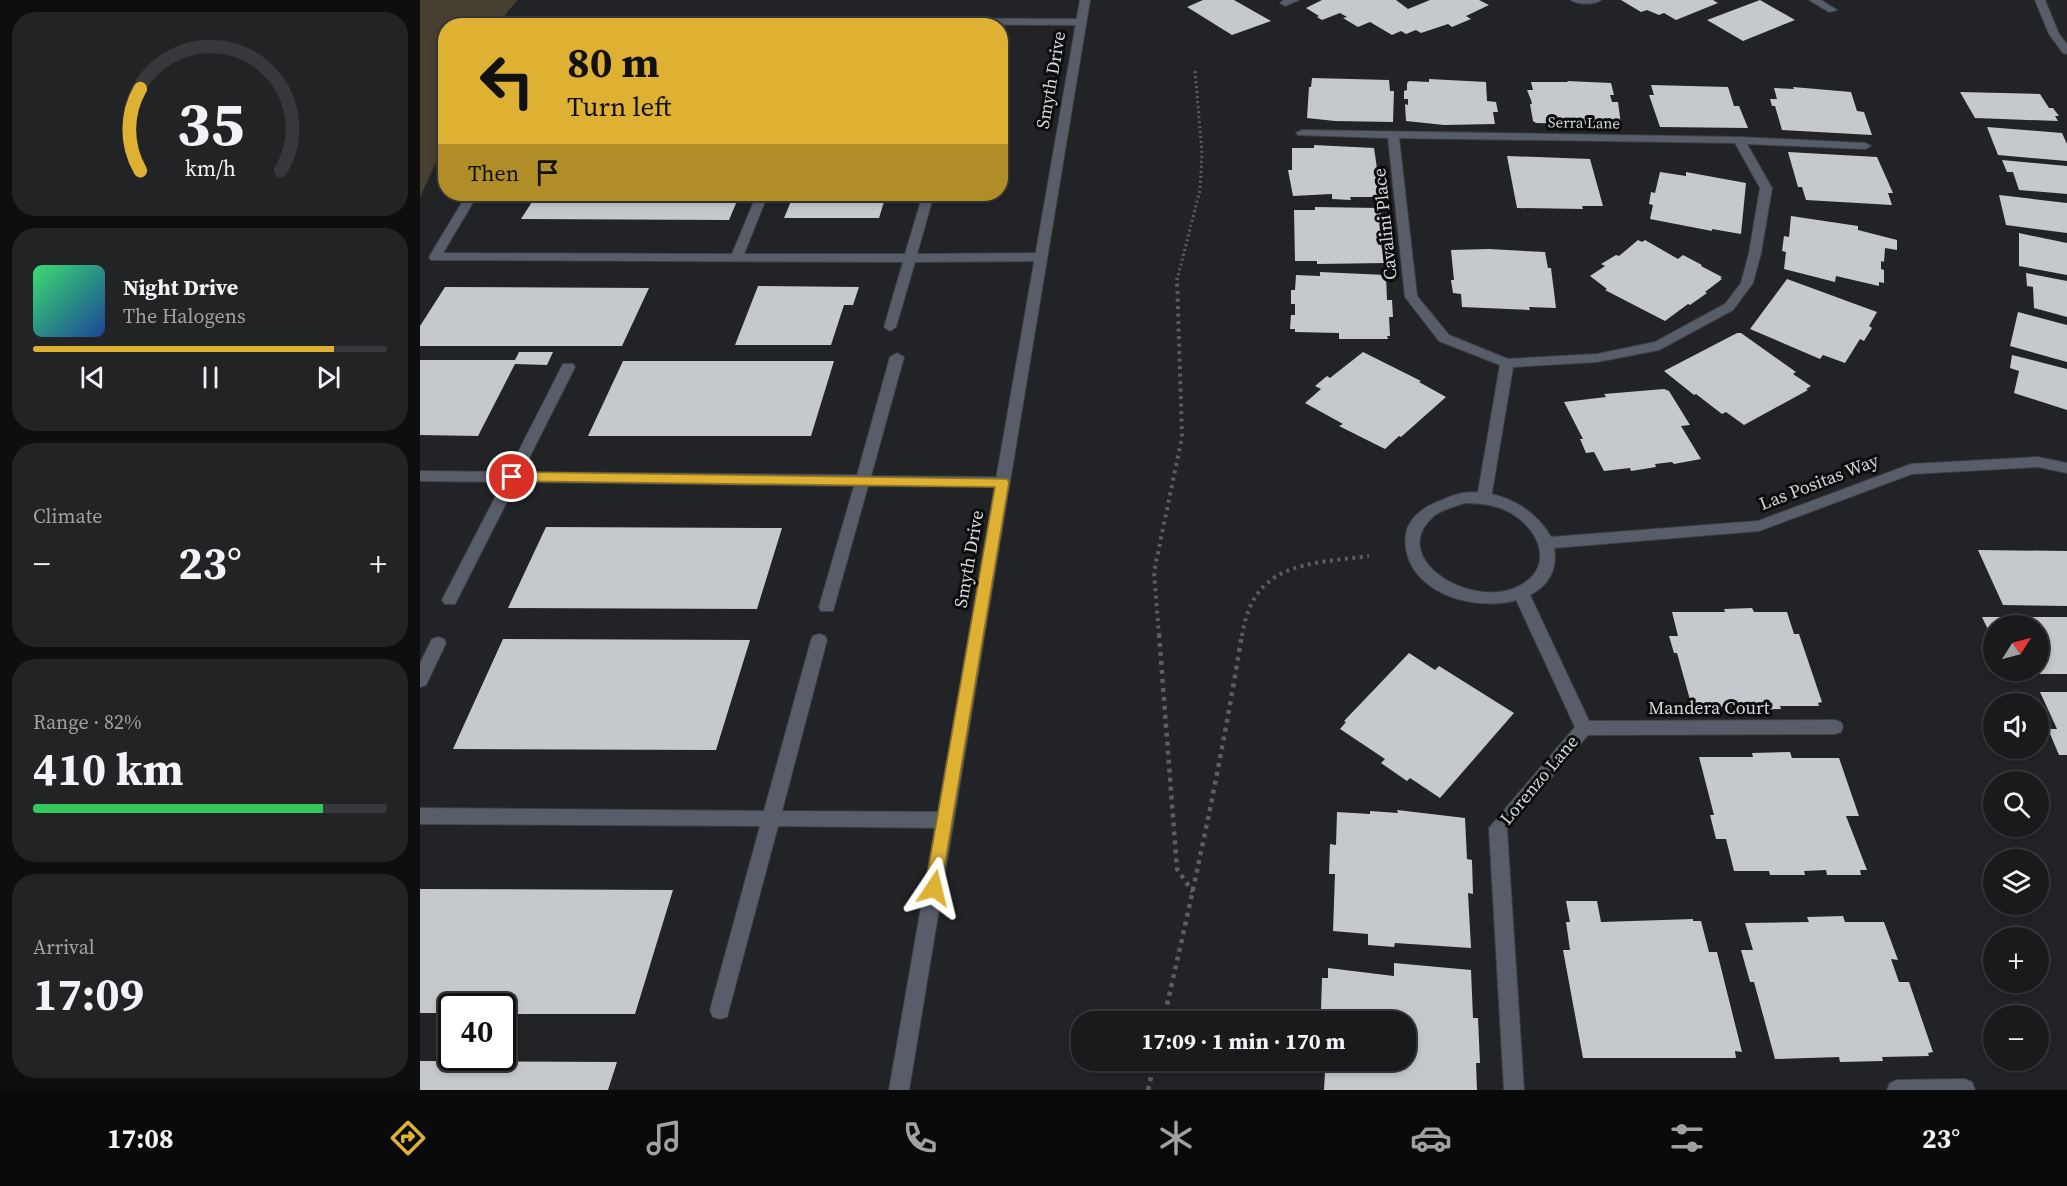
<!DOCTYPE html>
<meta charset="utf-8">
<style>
:root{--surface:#191a1c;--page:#222325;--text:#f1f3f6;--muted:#9fa1a3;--line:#37383b;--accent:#deb133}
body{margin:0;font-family:"Source Serif 4",serif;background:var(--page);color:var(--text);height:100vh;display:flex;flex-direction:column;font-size:22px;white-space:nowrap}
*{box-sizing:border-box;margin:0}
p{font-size:20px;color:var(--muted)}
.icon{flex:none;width:33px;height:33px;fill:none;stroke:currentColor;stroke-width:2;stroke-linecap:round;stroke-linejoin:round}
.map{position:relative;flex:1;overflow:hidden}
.drawer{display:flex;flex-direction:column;gap:12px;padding:12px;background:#0e0e0f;width:420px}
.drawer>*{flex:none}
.top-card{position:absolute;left:18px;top:18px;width:570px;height:183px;border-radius:24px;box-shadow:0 3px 9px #0003,0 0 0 2px var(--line);background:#deb133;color:#111;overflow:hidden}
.needle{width:39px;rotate:54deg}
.fabs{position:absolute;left:1563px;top:615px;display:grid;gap:12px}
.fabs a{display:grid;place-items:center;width:66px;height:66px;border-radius:50%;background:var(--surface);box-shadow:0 3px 9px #0003,0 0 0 2px var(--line);font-size:30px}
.speed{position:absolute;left:18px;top:993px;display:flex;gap:12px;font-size:30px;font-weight:700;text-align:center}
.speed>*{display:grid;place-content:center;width:78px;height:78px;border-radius:50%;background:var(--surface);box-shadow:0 3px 9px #0003,0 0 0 2px var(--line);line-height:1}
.speed .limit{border:3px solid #111;border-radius:9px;background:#fff;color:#111}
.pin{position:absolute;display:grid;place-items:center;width:51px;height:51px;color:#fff;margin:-26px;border:3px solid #fff;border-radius:50%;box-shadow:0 2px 6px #0007}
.me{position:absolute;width:66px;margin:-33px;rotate:10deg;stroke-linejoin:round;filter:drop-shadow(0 0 4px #0008)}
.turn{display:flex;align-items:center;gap:21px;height:126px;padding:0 30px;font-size:27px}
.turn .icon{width:78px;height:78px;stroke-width:2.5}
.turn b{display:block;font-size:42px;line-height:51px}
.then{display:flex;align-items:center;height:57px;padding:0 30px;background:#0003;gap:12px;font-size:22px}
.big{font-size:45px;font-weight:700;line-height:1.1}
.drawer .tile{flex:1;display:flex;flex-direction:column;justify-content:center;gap:9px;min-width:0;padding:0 21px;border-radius:24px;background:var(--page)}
.drawer .dial{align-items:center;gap:0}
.dial svg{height:156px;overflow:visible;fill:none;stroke:var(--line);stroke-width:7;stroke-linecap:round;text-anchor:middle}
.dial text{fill:var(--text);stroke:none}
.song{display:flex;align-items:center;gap:18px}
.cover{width:72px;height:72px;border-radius:9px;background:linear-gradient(135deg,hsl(140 70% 55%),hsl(220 70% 35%))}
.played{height:6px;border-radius:3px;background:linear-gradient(90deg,var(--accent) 85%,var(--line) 85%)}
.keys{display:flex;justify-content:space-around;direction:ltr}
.heat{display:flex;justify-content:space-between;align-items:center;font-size:33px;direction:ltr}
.charge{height:9px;border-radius:4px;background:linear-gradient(90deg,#34c759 82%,var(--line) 0)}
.trip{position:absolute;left:651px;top:1011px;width:345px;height:60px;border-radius:24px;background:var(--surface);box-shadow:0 3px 9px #0003,0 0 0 2px var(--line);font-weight:700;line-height:60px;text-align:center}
.menu{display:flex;height:96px;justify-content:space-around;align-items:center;background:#0a0a0b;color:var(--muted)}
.menu .icon{width:42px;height:42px}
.menu .on{color:var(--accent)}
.menu b{font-size:27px;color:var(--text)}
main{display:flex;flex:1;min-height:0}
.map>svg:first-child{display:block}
.green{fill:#474030}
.building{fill:#c5c8cd}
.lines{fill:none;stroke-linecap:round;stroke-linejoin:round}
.service-casing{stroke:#3e4043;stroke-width:2}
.minor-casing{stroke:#3e4043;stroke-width:2}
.tertiary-casing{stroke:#3e4043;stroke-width:2}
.path-far2{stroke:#5c5e61;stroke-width:3;stroke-dasharray:2 3;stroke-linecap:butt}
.path-far1{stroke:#5c5e61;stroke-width:4;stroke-dasharray:3 4.5;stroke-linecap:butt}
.path{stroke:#5c5e61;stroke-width:4.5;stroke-dasharray:4 5;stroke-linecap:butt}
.service{fill:#585d6a;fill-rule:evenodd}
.minor{fill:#585d6a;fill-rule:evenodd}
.tertiary{fill:#585d6a;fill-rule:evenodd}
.route{fill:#deb133;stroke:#907321;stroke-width:1.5}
.labels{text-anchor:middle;stroke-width:6;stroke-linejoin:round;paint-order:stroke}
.far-street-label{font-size:15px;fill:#d6d7d9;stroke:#0b0c0e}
.street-label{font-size:18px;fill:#d6d7d9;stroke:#0b0c0e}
</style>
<main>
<section class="drawer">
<div class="tile dial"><svg viewBox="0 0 100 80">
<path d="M14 69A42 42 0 1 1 86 69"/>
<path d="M14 69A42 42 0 0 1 14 27" stroke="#deb133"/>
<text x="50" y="56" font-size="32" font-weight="700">35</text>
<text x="50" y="72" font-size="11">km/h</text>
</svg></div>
<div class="tile">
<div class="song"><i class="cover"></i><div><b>Night Drive</b><p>The Halogens</p></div></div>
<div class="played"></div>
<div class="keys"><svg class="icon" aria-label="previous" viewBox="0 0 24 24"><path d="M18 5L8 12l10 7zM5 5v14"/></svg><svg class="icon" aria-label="pause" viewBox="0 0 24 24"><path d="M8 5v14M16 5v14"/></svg><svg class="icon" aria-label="next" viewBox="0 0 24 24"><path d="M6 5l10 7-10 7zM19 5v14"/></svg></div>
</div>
<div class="tile"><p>Climate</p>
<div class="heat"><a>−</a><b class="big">23°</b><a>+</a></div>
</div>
<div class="tile"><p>Range · 82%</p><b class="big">410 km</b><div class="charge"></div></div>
<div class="tile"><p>Arrival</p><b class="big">17:09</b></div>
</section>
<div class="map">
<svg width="1647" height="1090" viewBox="0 0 1647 1090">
<rect width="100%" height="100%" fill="#212326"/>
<path class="green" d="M0,0H98L87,12L81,25L26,26L25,143L0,197Z"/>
<path class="building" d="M783,0H814L851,21L812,35L767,7Z
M902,0H976L988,9L1010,0H1059L1069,5L1046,16L1051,19L1032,27L1028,24L1001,33L996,30L986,34L981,31L972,35L950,22L938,27L923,18L927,17L920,13L902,20L897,17L899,16L886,8Z
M1201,0H1293L1298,3L1256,20L1244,13L1239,15L1227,10L1221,12Z
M1340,0L1375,20L1323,41L1287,20Z
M892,78L969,80L970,91H974L973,122L915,121L887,118L889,87H891Z
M1009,79L1066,82L1067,101L1076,102L1078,112H1073L1075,124L1024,125L986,121L985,104L988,105V99H984V91L987,90V83L989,81L1009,82Z
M1147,81L1191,83L1194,95H1190L1192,102H1198L1201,125L1116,123L1113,121L1110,104H1112L1111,100L1107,90H1113L1111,82H1148Z
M1231,85L1308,87L1314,106H1319L1328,128L1240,127L1229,95H1234Z
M1373,87L1431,92L1437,111L1444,112L1452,135L1362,130L1355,106H1352L1350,99H1357L1354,88L1374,89Z
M1540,92L1620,94L1629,108H1633L1639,116H1635L1638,121L1555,118Z
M1567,127L1642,133L1647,144V161L1578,155Z
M894,145L954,148L959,182H957L958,197H930L931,200L912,199V194L873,196L868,170H872V148H894Z
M1368,152L1457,157L1473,193H1468L1472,205L1386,200L1382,187H1378Z
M1087,156L1170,159L1183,206H1162L1163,209L1097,208Z
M1582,160L1647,166V194L1599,190L1593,172H1587Z
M1240,172L1266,176V172L1326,183L1321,234L1292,229V231L1230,219L1233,205L1229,204L1231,192L1235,193Z
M117,194H320L309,220L101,219Z
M374,194H459L456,202H464L459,218H364Z
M1579,195L1647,203V233L1586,225Z
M895,207L960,208L966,263L897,264V261H875L874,210H895Z
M1371,216L1438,226V230L1477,240V250L1465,248L1464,262L1461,261V269L1464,270V283L1459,282V286L1416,276L1415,282L1364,269L1366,252L1362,251L1364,236L1369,237Z
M1599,233L1647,243V275L1599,266Z
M1218,240L1222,242L1225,240L1258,259L1263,255L1282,265L1281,266L1302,277L1300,278L1302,279L1285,292L1287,293L1270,305L1268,304L1245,321L1185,290L1187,289L1170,276L1185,266L1181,264L1196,255L1199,256Z
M1069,249L1125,252L1128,268H1131L1136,308L1109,307L1110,310L1042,307L1041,294L1033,293L1031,280H1034L1031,250Z
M900,272L966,275L967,300H972L973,317H969L970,336H967L968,339H919V333L875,332V329H870L871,315H875V304H871V290H875L876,275L900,276Z
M1606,273L1647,281V317L1614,308L1613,287L1607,286Z
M1367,279L1457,312L1449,326L1452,328L1444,341L1440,339L1425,363L1403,355L1400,359L1330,329Z
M338,286L439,287L433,305H424L411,345H315Z
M25,287L229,288L202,346H0V326Z
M1598,312L1647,325V362L1590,346Z
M1317,333H1321L1376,372L1373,374L1391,386L1386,389L1388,390L1324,425L1306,412L1302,414L1276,394L1274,395L1244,371Z
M99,352H133L127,365L95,364L58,436L0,435V360H95Z
M943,352L1001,381L999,382L1026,397L981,437L979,436L965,449L919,426L923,424L885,403L901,389L895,386L907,376L910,378Z
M1592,355L1647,369V410L1594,393L1599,371L1590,368Z
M203,361H414L391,436H168Z
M1244,389L1249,391L1270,425L1261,426L1281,459L1254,464L1252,462L1235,464L1236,467L1211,471L1210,468L1184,471L1174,452L1166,453L1160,439H1163L1144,402L1186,397L1184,394Z
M126,527L362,528L337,609L88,608Z
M1558,550L1647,551V606L1583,605Z
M1332,608L1334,612H1367L1374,634H1379L1402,702L1398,703L1399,706H1360L1361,709L1326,710L1325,707H1272L1257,653H1254L1249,636H1258L1252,612H1305L1304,609Z
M1562,617H1647V674H1588L1586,670H1618V626H1574V642Z
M83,639L330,640L296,750L33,749Z
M989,653L1015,670L1019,666L1094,713L1020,798L990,778L987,781L961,763L965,759L920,729L926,722L924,721Z
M1620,692H1647V755H1639L1628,729H1637Z
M1370,752L1372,758H1419L1439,816H1426L1447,870H1440L1441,875H1407L1406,870L1384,871L1385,875H1350L1349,871H1314L1306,839H1296L1290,815H1294L1279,757H1333L1332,753Z
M977,810L1045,818L1047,859L1052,860L1053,894L1048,893L1051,948L975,943L974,947L948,945V934L913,931L915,874H909L910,844L916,845L917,812L950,814V811L978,813Z
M0,889L253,890L215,1014H82V1006H32V1013H0Z
M1146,901H1177L1181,922L1273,919V921H1281L1289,952H1297L1322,1052L1315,1051L1316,1058H1163L1143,950H1150L1146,922H1150Z
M1423,916L1425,922H1464L1478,960L1471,959L1479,982H1489L1513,1052L1508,1053L1509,1056L1462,1057L1463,1061L1420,1062L1419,1057L1355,1059L1334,982H1330L1321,950H1333L1325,923L1389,922L1387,917Z
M974,963L1051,970L1053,1018H1058L1060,1063H1056L1057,1090H904L905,1072L899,1071L900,1060H986V1022H906V1010H901L902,978H908V968L974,976Z
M0,1061L197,1062L188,1090H0Z"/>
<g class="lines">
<g class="service-casing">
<path id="service" d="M879,0L865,6L860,3L864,0Z
M1151,0H1181C1174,5 1158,5 1151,0Z
M1389,0H1401L1417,10L1409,12Z
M152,17L661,19L666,22L661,25L155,23L154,26H144L148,18Z
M882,130L1319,137L1445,143L1451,146L1445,149L1327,144L1352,188L1341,253L1333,283L1313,310L1239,350L1177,362L1093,367L1071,498L1064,503L1057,498L1080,365L1019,341L985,297L968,138L878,135L876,133ZM979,138L1315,143L1340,188L1329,253L1321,283L1305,304L1235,342L1177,354L1088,359L1029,335L997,296Z
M47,194H58L23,253L312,254L337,194H348L324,254H485L503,194H514L497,254L620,253L626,257L620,261L495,262L476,327L470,331L464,327L483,262L11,260L9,257Z
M477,353L484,357L451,476L582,477L589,482L582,487L448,486L413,611H401L399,607L434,486L97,482L35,604H25L22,600L83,482L0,481V471L88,472L143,364H153L155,367L102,472L437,475L470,357Z
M1101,587L1106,589L1109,593L1169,721L1415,720L1421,722L1423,727L1421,732L1415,734L1168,735L1087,830L1104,1090H1084L1069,828L1155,727L1093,593L1096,589Z
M399,634L405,636L407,640L362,811L525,812L531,815L534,820L531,825L525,828L358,826L307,1017L300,1019L293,1017L290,1010L340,826L0,824V808L344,811L391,640L393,636Z
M18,637L24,639L26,643L6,685L0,687V663L12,639Z
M1545,1079L1552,1082L1555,1090H1467L1470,1083L1477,1080Z"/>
</g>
<g class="minor-casing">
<path id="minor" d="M1615,0H1625L1639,34L1647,44V54L1643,53L1629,34Z
M1618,457L1647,463V473L1618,467L1492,474L1339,531L1134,548C1148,629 975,619 986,533C989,518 1004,507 1017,502C1025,499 1034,494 1043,493C1078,488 1114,507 1131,537L1338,521L1491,464ZM1044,503C1058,503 1072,504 1085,510C1117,524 1138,566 1099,586C1052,611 965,558 1014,516C1022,509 1035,507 1044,503Z"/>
</g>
<g class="tertiary-casing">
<path id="tertiary" d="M660,0H670L489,1090H469Z"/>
</g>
<path class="path-far2" d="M757,280L780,190L782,153L775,71"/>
<path class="path-far1" d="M739,636L734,572L762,437L757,278
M822,636C833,562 887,564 949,556"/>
<path class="path" d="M739,634L757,869L773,892
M743,1022C773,893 801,765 822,634
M728,1090L735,1060"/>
<use href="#service" class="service"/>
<use href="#minor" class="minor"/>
<use href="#tertiary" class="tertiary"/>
</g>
<path class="route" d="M92,472L587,479L589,482L520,893L514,895L508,893L505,888L575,487L92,481L85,477Z"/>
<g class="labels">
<g class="far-street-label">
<text transform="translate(1164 123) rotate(1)" y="5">Serra Lane</text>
</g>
<g class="street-label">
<text transform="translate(631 80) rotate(-80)" y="6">Smyth Drive</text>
<text transform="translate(965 224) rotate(-96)" y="6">Cavalini Place</text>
<text transform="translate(1399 482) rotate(-21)" y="6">Las Positas Way</text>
<text transform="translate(549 559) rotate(-80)" y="6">Smyth Drive</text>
<text x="1289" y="714">Mandera Court</text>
<text transform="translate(1119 780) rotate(-50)" y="6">Lorenzo Lane</text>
</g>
</g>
</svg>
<div class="fabs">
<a><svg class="needle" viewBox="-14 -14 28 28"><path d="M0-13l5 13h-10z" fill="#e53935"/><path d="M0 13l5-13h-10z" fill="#9fa1a3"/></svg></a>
<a><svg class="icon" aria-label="sound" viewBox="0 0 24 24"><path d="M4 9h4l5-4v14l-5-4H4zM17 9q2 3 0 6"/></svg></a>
<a><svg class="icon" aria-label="search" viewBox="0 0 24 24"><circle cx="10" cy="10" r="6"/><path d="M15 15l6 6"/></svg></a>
<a><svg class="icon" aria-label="layers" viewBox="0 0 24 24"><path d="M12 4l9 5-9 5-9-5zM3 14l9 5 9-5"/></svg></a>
<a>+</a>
<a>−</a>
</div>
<div class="speed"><div class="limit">40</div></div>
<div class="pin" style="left:92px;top:477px;background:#d93025"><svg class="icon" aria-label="arrive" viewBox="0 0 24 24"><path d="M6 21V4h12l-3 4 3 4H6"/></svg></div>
<svg class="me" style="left:514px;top:888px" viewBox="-20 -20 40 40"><path d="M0-17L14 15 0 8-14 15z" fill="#deb133" stroke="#fff" stroke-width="4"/></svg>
<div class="trip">17:09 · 1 min · 170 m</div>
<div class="top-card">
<div class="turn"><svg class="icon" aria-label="left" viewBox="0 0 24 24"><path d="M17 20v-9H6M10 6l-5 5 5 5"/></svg><div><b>80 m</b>Turn left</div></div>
<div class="then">Then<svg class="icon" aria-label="arrive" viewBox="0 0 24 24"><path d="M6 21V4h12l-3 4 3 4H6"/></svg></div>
</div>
</div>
</main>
<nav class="menu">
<b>17:08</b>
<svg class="icon on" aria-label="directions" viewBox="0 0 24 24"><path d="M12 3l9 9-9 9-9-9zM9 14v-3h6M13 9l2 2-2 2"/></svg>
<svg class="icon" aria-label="music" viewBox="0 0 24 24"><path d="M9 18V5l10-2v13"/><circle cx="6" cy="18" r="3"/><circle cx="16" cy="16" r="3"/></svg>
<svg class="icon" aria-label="phone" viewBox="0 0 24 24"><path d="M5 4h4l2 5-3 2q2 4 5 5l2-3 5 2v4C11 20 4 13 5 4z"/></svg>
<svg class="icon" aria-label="climate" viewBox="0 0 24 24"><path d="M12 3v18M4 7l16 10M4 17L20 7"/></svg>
<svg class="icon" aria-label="car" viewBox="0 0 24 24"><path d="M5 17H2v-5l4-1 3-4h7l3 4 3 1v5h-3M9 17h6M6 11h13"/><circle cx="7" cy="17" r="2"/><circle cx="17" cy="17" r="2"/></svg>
<svg class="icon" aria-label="filters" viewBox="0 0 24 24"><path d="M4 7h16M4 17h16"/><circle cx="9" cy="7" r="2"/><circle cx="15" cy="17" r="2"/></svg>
<b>23°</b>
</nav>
